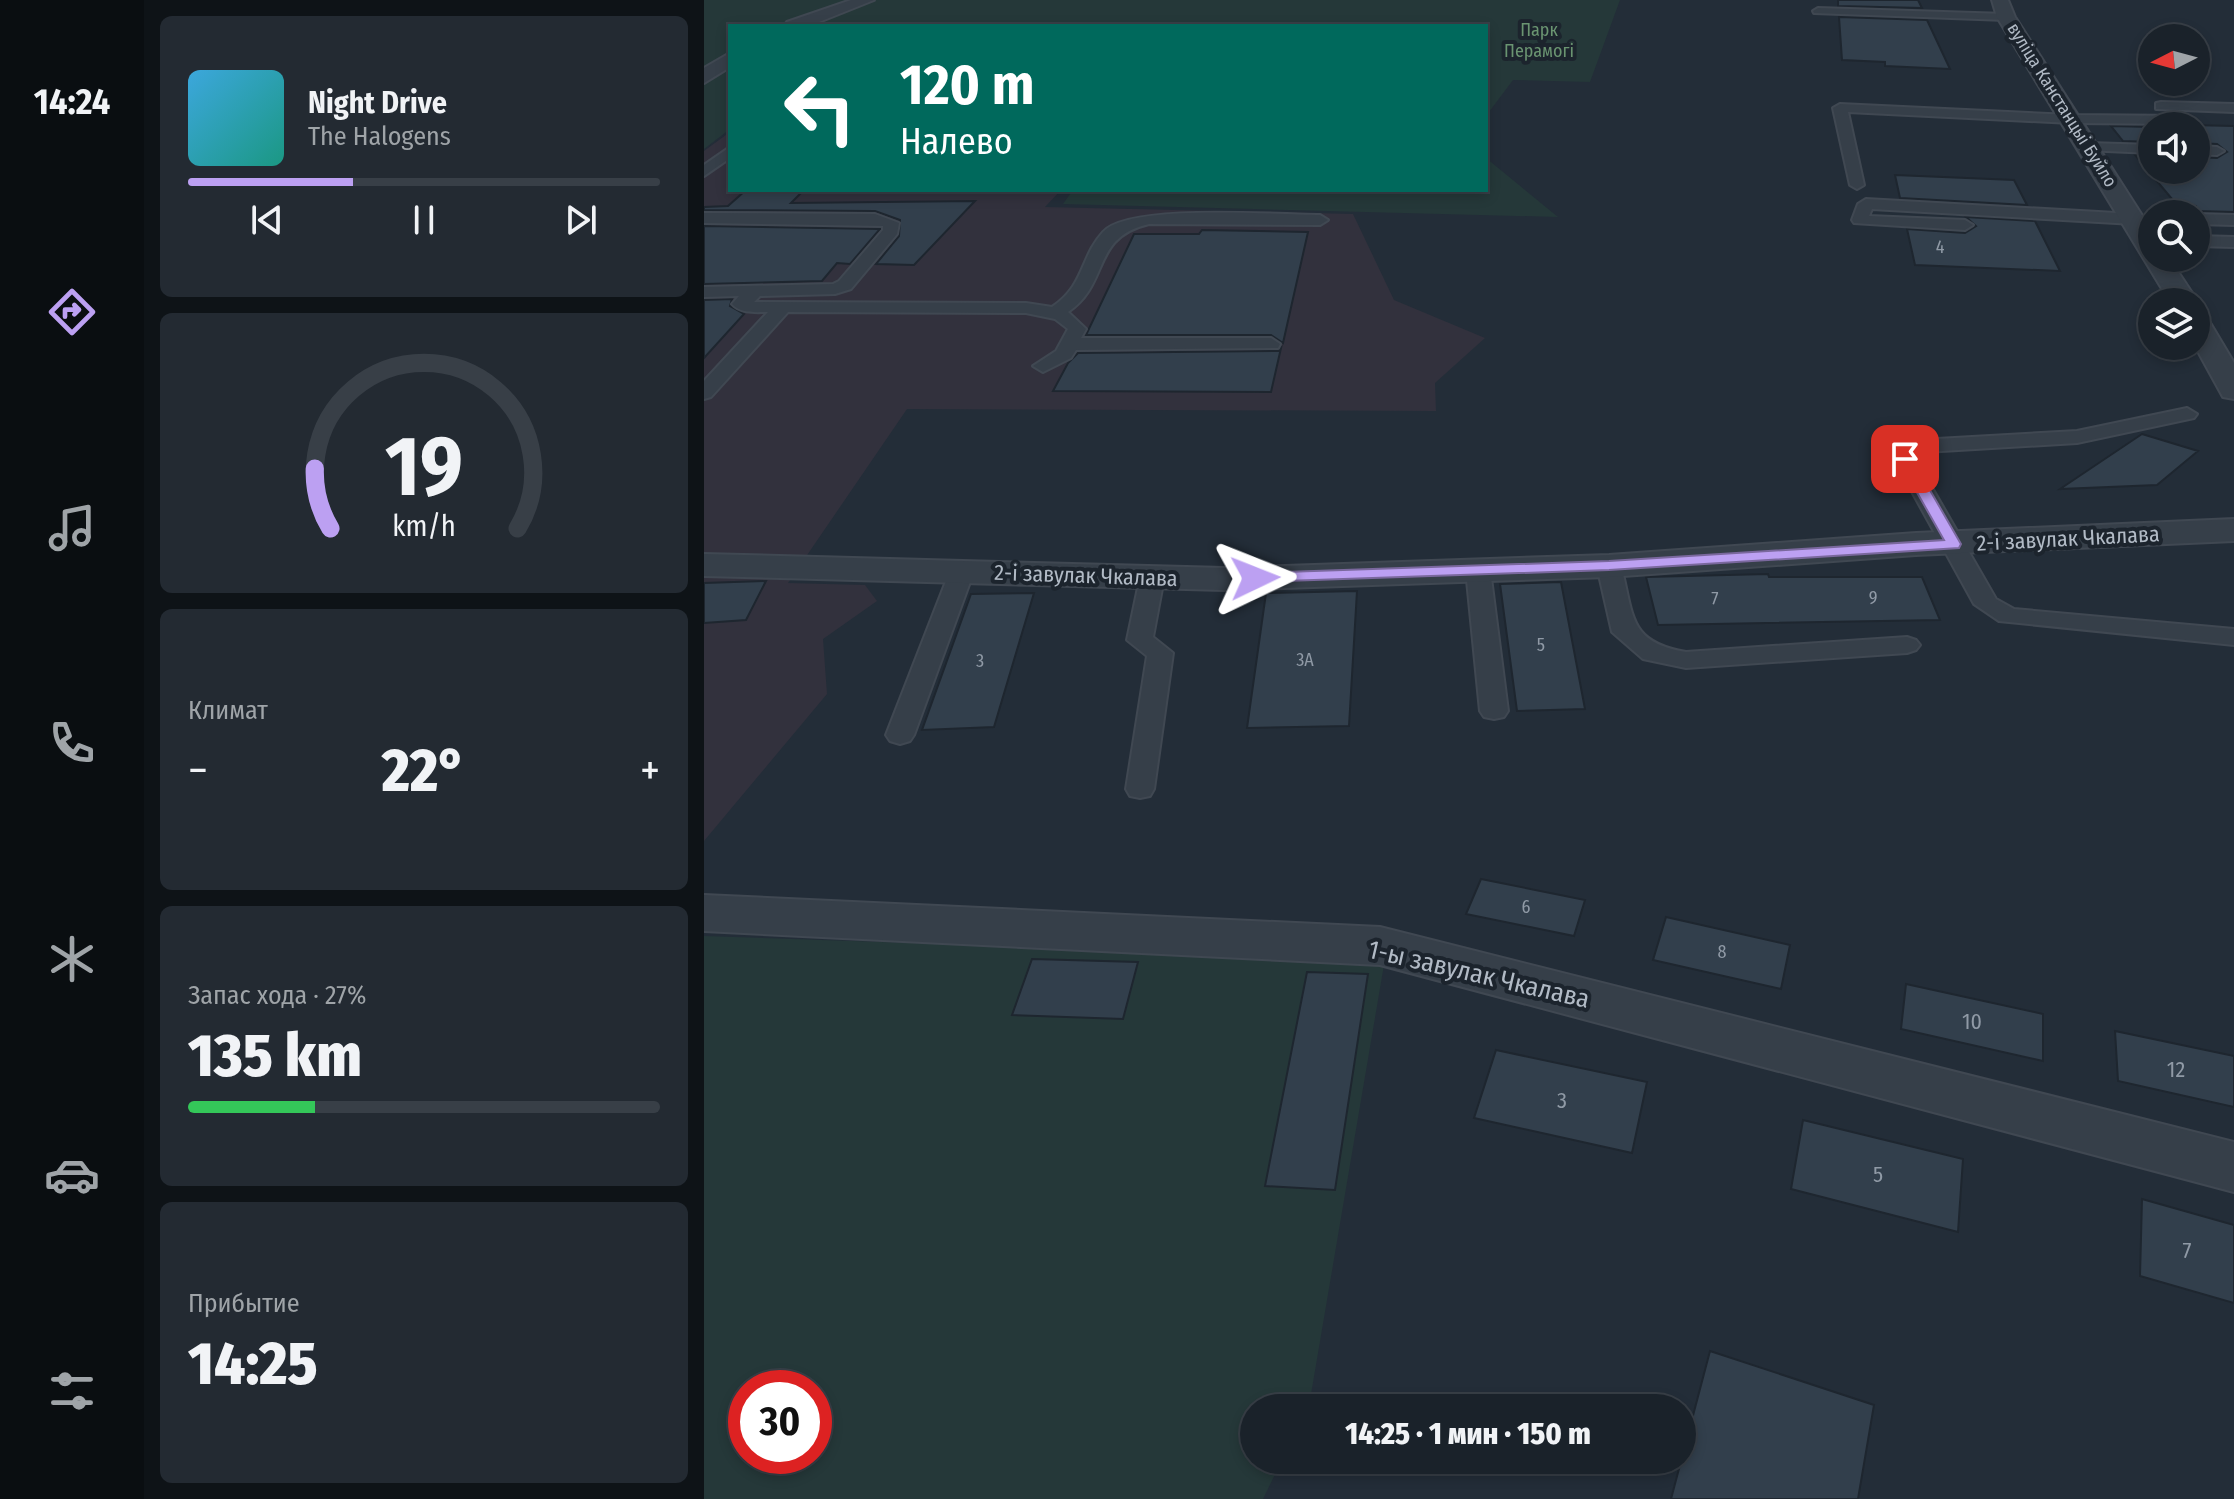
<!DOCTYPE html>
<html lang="ru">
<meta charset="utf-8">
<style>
:root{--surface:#1a222a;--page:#232a32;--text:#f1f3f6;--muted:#9fa4a8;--line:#383f47;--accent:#bca0f2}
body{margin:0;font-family:"Fira Sans Condensed",sans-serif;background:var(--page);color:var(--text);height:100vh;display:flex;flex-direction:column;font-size:30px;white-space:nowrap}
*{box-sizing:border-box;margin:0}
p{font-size:26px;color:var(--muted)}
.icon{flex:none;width:44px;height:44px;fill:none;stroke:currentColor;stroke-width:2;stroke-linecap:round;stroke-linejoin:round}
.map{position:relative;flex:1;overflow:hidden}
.panel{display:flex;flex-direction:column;gap:16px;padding:16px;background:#0e1317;width:560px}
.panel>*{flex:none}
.guide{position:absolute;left:24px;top:24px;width:760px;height:168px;border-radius:0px;box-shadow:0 4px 12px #0003,0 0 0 2px var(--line);background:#00695c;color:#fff;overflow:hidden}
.needle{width:52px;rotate:264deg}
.tools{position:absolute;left:1434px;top:24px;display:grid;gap:16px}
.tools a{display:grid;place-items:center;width:72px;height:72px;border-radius:50%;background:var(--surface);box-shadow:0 4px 12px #0003,0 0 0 2px var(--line);font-size:40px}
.speed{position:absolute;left:24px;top:1370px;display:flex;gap:16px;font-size:40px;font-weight:700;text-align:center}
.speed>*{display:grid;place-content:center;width:104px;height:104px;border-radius:50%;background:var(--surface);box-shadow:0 4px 12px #0003,0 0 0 2px var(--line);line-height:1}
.speed .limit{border:12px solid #d22;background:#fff;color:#111}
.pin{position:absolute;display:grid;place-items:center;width:68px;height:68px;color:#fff;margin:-34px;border-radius:16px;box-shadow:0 4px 12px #0006}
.me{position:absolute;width:88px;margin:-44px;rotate:88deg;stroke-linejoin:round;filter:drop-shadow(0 0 6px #0008)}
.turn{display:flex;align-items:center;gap:28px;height:168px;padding:0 40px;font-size:36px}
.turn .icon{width:104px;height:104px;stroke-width:2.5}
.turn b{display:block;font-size:56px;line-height:68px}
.big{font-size:60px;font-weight:800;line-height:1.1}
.panel .card{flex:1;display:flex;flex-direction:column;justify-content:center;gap:12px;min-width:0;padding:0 28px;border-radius:12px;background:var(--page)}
.panel .dial{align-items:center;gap:0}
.dial svg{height:208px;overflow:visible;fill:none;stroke:var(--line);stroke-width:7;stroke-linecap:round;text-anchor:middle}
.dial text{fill:var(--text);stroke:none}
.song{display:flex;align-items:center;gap:24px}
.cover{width:96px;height:96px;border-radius:12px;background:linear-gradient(135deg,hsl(200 70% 55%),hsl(170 70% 35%))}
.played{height:8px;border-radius:4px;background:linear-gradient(90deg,var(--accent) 35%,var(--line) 35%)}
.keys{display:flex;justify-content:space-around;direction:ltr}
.heat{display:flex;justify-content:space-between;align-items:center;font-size:44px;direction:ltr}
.charge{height:12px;border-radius:6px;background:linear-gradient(90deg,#34c759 27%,var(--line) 0)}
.trip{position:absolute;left:536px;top:1394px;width:456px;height:80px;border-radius:40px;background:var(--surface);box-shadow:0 4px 12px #0003,0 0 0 2px var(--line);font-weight:800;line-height:80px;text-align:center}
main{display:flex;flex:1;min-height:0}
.menu{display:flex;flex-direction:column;width:144px;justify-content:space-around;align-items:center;background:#0a0e11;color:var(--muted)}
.menu .icon{width:56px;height:56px}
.menu .active{color:var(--accent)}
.menu b{font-size:36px;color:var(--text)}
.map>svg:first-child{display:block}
.medical{fill:#32313d}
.green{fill:#253839;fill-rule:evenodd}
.building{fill:#323f4c;stroke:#1e262f;stroke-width:2}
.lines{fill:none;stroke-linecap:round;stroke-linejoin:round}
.service-casing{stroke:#404852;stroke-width:4}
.pedestrian-casing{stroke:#404852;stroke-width:4}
.minor-casing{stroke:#404852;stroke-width:4}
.service{fill:#363f49;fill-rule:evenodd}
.pedestrian{fill:#363f49;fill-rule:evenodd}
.minor{fill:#363f49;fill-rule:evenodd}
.route{fill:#bca0f2;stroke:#7a689d;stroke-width:2}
.labels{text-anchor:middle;stroke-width:8;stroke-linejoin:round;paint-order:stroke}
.far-park-label{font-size:18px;fill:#6a9471;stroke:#1c242d}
.far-street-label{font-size:18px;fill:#b1bac5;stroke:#1c242d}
.number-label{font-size:18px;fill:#909aa6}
.street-label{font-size:22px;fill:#b1bac5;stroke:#1c242d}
.near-number-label{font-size:22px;fill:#909aa6}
.near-street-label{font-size:26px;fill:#b1bac5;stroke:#1c242d}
</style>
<main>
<nav class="menu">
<b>14:24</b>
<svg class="icon active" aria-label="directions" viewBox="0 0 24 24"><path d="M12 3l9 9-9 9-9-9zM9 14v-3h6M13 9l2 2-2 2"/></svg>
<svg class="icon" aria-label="music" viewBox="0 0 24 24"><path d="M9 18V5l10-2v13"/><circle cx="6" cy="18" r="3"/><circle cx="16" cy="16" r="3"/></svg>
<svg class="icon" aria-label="phone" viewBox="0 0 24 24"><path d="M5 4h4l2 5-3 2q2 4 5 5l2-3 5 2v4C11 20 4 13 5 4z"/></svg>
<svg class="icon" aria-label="climate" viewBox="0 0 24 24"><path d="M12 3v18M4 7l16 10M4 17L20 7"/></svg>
<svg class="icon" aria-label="car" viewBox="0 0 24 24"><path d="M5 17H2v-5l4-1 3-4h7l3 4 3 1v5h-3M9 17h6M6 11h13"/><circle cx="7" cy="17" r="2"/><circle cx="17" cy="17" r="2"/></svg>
<svg class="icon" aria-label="filters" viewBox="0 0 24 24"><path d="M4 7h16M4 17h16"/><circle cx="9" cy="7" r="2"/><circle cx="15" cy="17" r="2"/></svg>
</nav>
<section class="panel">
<div class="card">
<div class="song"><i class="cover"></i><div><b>Night Drive</b><p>The Halogens</p></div></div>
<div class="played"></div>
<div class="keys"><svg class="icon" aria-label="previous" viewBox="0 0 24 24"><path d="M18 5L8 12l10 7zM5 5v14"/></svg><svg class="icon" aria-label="pause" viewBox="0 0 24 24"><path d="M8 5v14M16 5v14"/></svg><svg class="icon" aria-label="next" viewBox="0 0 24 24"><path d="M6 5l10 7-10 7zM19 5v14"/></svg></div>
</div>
<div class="card dial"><svg viewBox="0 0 100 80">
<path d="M14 69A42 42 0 1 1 86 69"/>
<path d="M14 69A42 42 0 0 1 8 46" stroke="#bca0f2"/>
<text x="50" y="56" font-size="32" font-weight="700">19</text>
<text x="50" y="72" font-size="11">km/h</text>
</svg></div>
<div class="card"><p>Климат</p>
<div class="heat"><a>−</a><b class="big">22°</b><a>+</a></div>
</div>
<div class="card"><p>Запас хода · 27%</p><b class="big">135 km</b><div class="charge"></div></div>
<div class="card"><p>Прибытие</p><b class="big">14:25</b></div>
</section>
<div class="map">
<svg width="1530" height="1499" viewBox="0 0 1530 1499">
<rect width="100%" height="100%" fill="#232d38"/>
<path class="medical" d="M26,132V190H357L341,207L649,214L690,300L781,338L731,383L732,411L203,409L84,583L161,585L173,601L119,639L123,694L0,841V151Z"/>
<path class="green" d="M0,0H916L886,82L809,80L782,116V26H26V129L0,149Z
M782,158L854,217L359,204L369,190H782Z
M0,936L681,959L605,1406L550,1408V1460H578L559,1499H0ZM42,1388H110V1456H42Z"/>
<path class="building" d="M1134,0H1214L1218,8L1134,6Z
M1135,17L1223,20L1246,69L1181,66V62L1138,60Z
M1486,125L1530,126V212L1492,211V206L1473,205L1431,155L1448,156V170H1492V157L1513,158L1523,152L1513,144L1492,143V126Z
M1407,126L1448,127V142L1419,141Z
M1191,175L1310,180L1323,205L1196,198Z
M42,190H100L87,203L271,201L210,265L172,264L195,236L196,220L171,211L0,210V207L24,206Z
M1262,217L1331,221L1356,271L1211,265L1203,229L1261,233L1272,226Z
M0,226L176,229L146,264L133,263L118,281L0,284Z
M498,230L604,232L579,343L567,335H382L430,234H495Z
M28,299L26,306L40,314L0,358V300Z
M577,348L567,392L349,391L364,363L374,353L574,351Z
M1438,434L1494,451L1453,485L1356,489Z
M1064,574L1065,577H1218L1236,620L954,625L942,577Z
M62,581L42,620L0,623V583Z
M857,582L881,709L813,711L796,584Z
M653,591L645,726L543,728L562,593Z
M330,593L290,727L218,730L267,594Z
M777,879L881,900L870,936L762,914Z
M962,917L1086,945L1077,989L949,960Z
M328,959L434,962L419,1019L308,1015Z
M603,972L664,974L631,1190L561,1186Z
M1202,984L1339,1014V1061L1197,1029Z
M1411,1031L1530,1056V1107L1414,1081Z
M792,1050L943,1082L928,1153L770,1118Z
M1099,1120L1259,1159L1254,1232L1087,1189Z
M1438,1199L1530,1225V1303L1436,1276Z
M1006,1351L1170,1405L1154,1499H967Z"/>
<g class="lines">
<g class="service-casing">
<path id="service" d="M1114,8L1302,14L1308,17L1302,20L1110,13L1109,11Z
M1457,102L1530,104V112L1452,109V103Z
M1136,104L1367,115L1482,116L1489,120L1482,124L1367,123L1144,112L1160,185L1153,189L1146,185L1129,108Z
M1385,143L1448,145V153L1380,150L1378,147Z
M1492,146L1513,147L1520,151L1513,155L1492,154Z
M26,147V158L0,176V165Z
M1162,199L1430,214L1438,219L1430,224L1168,209L1165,216L1261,220L1269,225L1261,230L1150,223L1148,220L1154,204Z
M0,213L171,214L195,223L193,234L147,289L131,294L56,296L50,302L322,303L348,307C381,285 376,257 399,232C425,203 573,215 616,215L624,220L616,225L445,224C386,238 407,283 364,312L382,329L377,338H567L576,344L574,348L372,350L367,358L339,372L329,366L352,351L364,329L351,319L322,313L84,312L7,397L0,399V381L64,312C52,312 37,314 28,304L35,296L0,297V287L129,284L135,281L179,230V226L0,223Z
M1492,214L1530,215V225L1492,224Z
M1492,236L1530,237V247L1492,246Z
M1483,408L1493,414L1490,418L1373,443L1221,452L1212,460L1292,599L1310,609L1530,629V645L1295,621L1270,604L1190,459L1208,442L1215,440L1373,431Z
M905,559L913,561L917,566C930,616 924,642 982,652L1203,637L1212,640L1216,645L1212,650L1203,653L982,668L939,659L908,632L893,566L897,561Z
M774,563L782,565L786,570L804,711L800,717L790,719L780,717L776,711L762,570L766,565Z
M258,564L266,566L270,571L210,735L206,741L196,744L186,741L182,735L246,571L250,566Z
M448,571L457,573L460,578L449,637L469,653L450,789L446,796L436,798L426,796L422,789L443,656L423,640L436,578L439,573Z"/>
</g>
<g class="pedestrian-casing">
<path id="pedestrian" d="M147,0H170L105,26H80L83,22Z
M26,53V67L0,83V68Z"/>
</g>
<g class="minor-casing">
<path id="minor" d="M1288,0H1304L1311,17L1448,231V258H1465L1494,302L1492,305V302H1466L1293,17Z
M1492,313L1502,316L1530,363V399L1519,397L1491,346Z
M1530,519V541L1212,555L905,577L520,590L0,576V554L520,568L905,555L1212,533Z
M0,895L676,927L1530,1142V1192L676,965L0,931Z"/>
</g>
<use href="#service" class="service"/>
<use href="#pedestrian" class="pedestrian"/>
<use href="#minor" class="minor"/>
</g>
<path class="route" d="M1201,455L1208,459L1257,544L1255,548L905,570L551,582L544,578L551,573L905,561L1240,540L1194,459Z"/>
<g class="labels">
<g class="far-park-label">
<text x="835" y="36">Парк<tspan x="835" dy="21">Перамогі</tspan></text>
</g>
<g class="far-street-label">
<text transform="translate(1358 105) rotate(58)" y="6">вуліца Канстанцыі Буйло</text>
</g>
<g class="number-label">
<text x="1236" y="253">4</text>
<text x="1169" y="604">9</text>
<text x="1011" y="605">7</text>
<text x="837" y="651">5</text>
<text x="601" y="666">3А</text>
<text x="276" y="667">3</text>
<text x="822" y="913">6</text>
<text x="1018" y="958">8</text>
</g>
<g class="street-label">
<text transform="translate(1364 538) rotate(-3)" y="8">2-і завулак Чкалава</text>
<text transform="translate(382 575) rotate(2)" y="8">2-і завулак Чкалава</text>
</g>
<g class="near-number-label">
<text x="1268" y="1029">10</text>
<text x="1472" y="1077">12</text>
<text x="858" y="1108">3</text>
<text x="1174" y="1182">5</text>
<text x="1483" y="1258">7</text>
</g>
<g class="near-street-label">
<text transform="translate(775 974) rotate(13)" y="9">1-ы завулак Чкалава</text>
</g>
</g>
</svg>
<div class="tools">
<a><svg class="needle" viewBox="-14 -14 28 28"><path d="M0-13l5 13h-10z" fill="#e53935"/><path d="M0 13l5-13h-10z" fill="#9fa4a8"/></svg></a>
<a><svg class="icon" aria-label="sound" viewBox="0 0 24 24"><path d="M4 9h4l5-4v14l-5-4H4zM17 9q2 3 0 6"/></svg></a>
<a><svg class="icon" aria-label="search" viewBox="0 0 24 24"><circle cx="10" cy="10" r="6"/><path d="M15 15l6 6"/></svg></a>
<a><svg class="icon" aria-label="layers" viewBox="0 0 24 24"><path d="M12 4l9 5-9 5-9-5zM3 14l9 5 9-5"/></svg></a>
</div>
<div class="speed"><div class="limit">30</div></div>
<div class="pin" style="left:1201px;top:459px;background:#d93025"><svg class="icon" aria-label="arrive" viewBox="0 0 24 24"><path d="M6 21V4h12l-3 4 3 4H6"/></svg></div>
<svg class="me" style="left:551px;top:578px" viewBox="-20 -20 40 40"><path d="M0-17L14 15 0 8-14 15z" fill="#bca0f2" stroke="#fff" stroke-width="4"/></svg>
<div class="trip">14:25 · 1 мин · 150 m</div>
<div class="guide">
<div class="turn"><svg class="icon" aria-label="left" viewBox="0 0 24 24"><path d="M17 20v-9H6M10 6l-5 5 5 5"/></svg><div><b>120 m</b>Налево</div></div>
</div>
</div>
</main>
